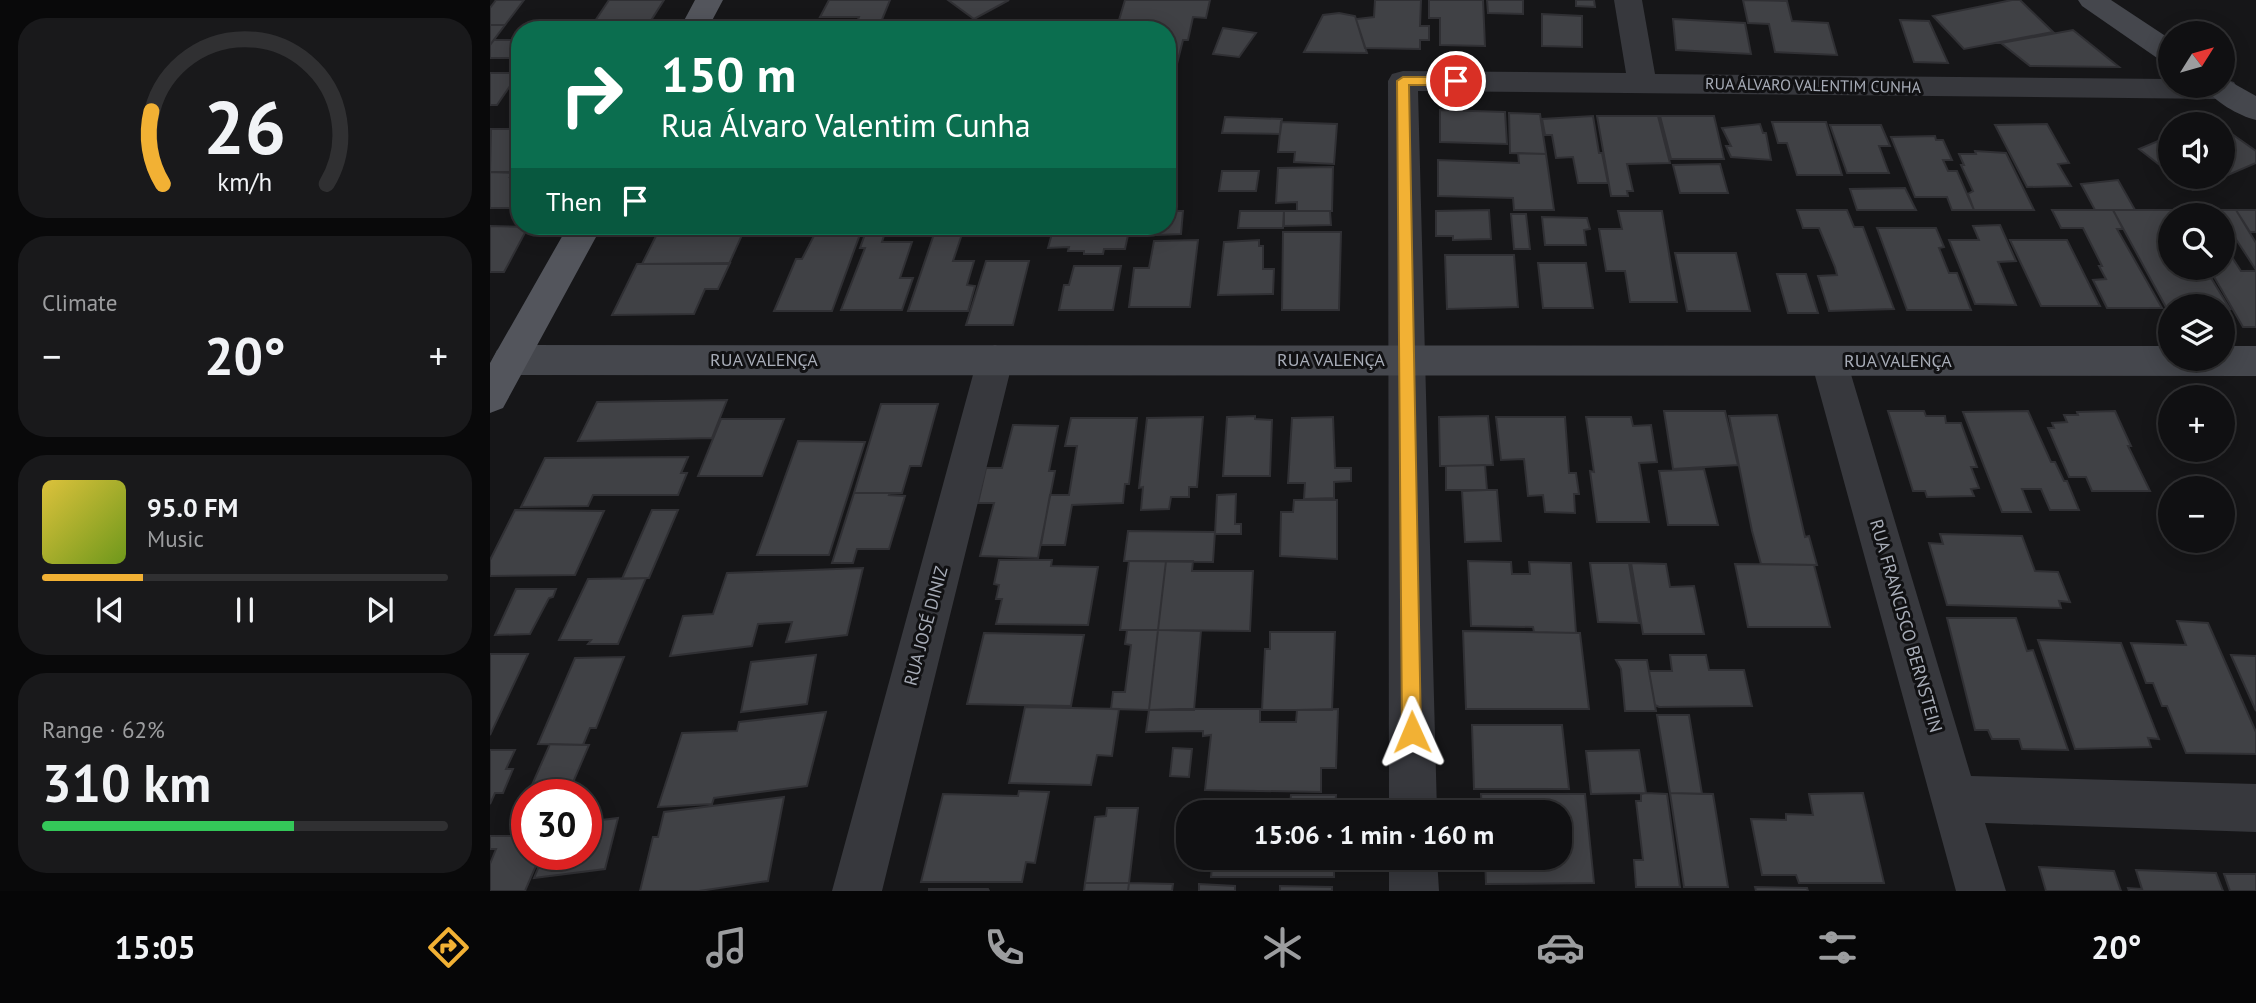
<!DOCTYPE html>
<meta charset="utf-8">
<style>
:root{--surface:#101012;--page:#19191b;--text:#f1f3f6;--muted:#9c9d9f;--line:#303032;--accent:#f2b134}
body{margin:0;font-family:"PT Sans",sans-serif;background:var(--page);color:var(--text);height:100vh;display:flex;flex-direction:column;font-size:26px;white-space:nowrap}
*{box-sizing:border-box;margin:0}
p{font-size:23px;color:var(--muted)}
.icon{flex:none;width:38px;height:38px;fill:none;stroke:currentColor;stroke-width:2;stroke-linecap:round;stroke-linejoin:round}
.map{position:relative;flex:1;overflow:hidden}
.panel{display:flex;flex-direction:column;gap:18px;padding:18px;background:#09090a;width:490px}
.panel>*{flex:none}
.banner{position:absolute;left:21px;top:21px;width:665px;height:214px;border-radius:28px;box-shadow:0 4px 18px #0003,0 0 0 2px var(--line);background:#0b6e4f;color:#fff;overflow:hidden}
.needle{width:46px;rotate:53deg}
.tools{position:absolute;left:1668px;top:21px;display:grid;gap:14px}
.tools a{display:grid;place-items:center;width:77px;height:77px;border-radius:50%;background:var(--surface);box-shadow:0 4px 18px #0003,0 0 0 2px var(--line);font-size:35px}
.speed{position:absolute;left:21px;top:779px;display:flex;gap:14px;font-size:35px;font-weight:700;text-align:center}
.speed>*{display:grid;place-content:center;width:91px;height:91px;border-radius:50%;background:var(--surface);box-shadow:0 4px 18px #0003,0 0 0 2px var(--line);line-height:1}
.speed .limit{border:10px solid #d22;background:#fff;color:#111}
.pin{position:absolute;display:grid;place-items:center;width:60px;height:60px;color:#fff;margin:-30px;border:4px solid #fff;border-radius:50%;box-shadow:0 2px 7px #0007}
.me{position:absolute;width:77px;margin:-38px;rotate:359deg;stroke-linejoin:round;filter:drop-shadow(0 0 5px #0008)}
.turn{display:flex;align-items:center;gap:24px;height:147px;padding:0 35px;font-size:32px}
.turn .icon{width:91px;height:91px;stroke-width:2.5}
.turn b{display:block;font-size:49px;line-height:60px}
.then{display:flex;align-items:center;height:66px;padding:0 35px;background:#0003;gap:14px;font-size:26px}
.big{font-size:52px;font-weight:600;line-height:1.1}
.panel .tile{flex:1;display:flex;flex-direction:column;justify-content:center;gap:10px;min-width:0;padding:0 24px;border-radius:28px;background:var(--page)}
.panel .dial{align-items:center;gap:0}
.dial svg{height:182px;overflow:visible;fill:none;stroke:var(--line);stroke-width:7;stroke-linecap:round;text-anchor:middle}
.dial text{fill:var(--text);stroke:none}
.song{display:flex;align-items:center;gap:21px}
.cover{width:84px;height:84px;border-radius:10px;background:linear-gradient(135deg,hsl(50 70% 55%),hsl(80 70% 35%))}
.played{height:7px;border-radius:4px;background:linear-gradient(90deg,var(--accent) 25%,var(--line) 25%)}
.keys{display:flex;justify-content:space-around;direction:ltr}
.heat{display:flex;justify-content:space-between;align-items:center;font-size:38px;direction:ltr}
.charge{height:10px;border-radius:5px;background:linear-gradient(90deg,#34c759 62%,var(--line) 0)}
.trip{position:absolute;left:686px;top:800px;width:396px;height:70px;border-radius:28px;background:var(--surface);box-shadow:0 4px 18px #0003,0 0 0 2px var(--line);font-weight:600;line-height:70px;text-align:center}
.dock{display:flex;height:112px;justify-content:space-around;align-items:center;background:#060607;color:var(--muted)}
.dock .icon{width:49px;height:49px}
.dock .current{color:var(--accent)}
.dock b{font-size:32px;color:var(--text)}
main{display:flex;flex:1;min-height:0}
.map>svg:first-child{display:block}
.building{fill:#404145;stroke:#303034;stroke-width:2}
.lines{fill:none;stroke-linecap:round;stroke-linejoin:round}
.minor{fill:#37383d;fill-rule:evenodd}
.secondary{fill:#45474d;fill-rule:evenodd}
.primary{fill:#53555c;fill-rule:evenodd}
.route{fill:#f2b134;stroke:#9d7322;stroke-width:2}
.labels{text-anchor:middle;stroke-width:6;stroke-linejoin:round;paint-order:stroke}
.far-street-label{font-size:16px;fill:#a8adb8;stroke:#111113}
.street-label{font-size:18px;fill:#a8adb8;stroke:#111113}
</style>
<main>
<section class="panel">
<div class="tile dial"><svg viewBox="0 0 100 80">
<path d="M14 69A42 42 0 1 1 86 69"/>
<path d="M14 69A42 42 0 0 1 9 37" stroke="#f2b134"/>
<text x="50" y="56" font-size="32" font-weight="700">26</text>
<text x="50" y="72" font-size="11">km/h</text>
</svg></div>
<div class="tile"><p>Climate</p>
<div class="heat"><a>−</a><b class="big">20°</b><a>+</a></div>
</div>
<div class="tile">
<div class="song"><i class="cover"></i><div><b>95.0 FM</b><p>Music</p></div></div>
<div class="played"></div>
<div class="keys"><svg class="icon" aria-label="previous" viewBox="0 0 24 24"><path d="M18 5L8 12l10 7zM5 5v14"/></svg><svg class="icon" aria-label="pause" viewBox="0 0 24 24"><path d="M8 5v14M16 5v14"/></svg><svg class="icon" aria-label="next" viewBox="0 0 24 24"><path d="M6 5l10 7-10 7zM19 5v14"/></svg></div>
</div>
<div class="tile"><p>Range · 62%</p><b class="big">310 km</b><div class="charge"></div></div>
</section>
<div class="map">
<svg width="1766" height="891" viewBox="0 0 1766 891">
<rect width="100%" height="100%" fill="#161618"/>
<path class="building" d="M6,0H34L15,25H0V8Z
M119,0H174L155,30H99Z
M339,0H400L389,27H365L369,17H330Z
M458,0H519L484,19Z
M635,0H720L716,18L703,17L698,40H693L687,64H677V30H626Z
M885,0H931L930,26H939V40H930V49L875,48L866,19L884,17Z
M939,0H993L995,46L950,45V18H939Z
M997,0H1033V14L998,13Z
M1086,0H1104L1105,7L1086,6Z
M1253,0L1297,1L1302,21L1338,23L1347,55L1285,52L1279,24L1258,23Z
M1522,0H1530L1563,32L1474,49L1443,16Z
M849,13L865,16L877,53L814,52L833,15Z
M1052,14L1092,16V47L1052,46Z
M1183,19L1255,23L1261,54L1186,50Z
M1410,20L1439,21L1458,63L1424,62Z
M0,25H15L0,45Z
M733,28L766,33L749,57L723,54Z
M1583,30L1629,67L1540,66L1511,43Z
M4,40H30V58H0V45Z
M0,73H29L7,105H0Z
M950,110L1015,112L1017,144L950,142Z
M1019,113L1050,114L1056,154L1020,153Z
M1103,116L1109,153H1112L1118,183H1088L1083,157L1066,158L1062,135H1055L1052,119Z
M1107,116H1168L1180,163L1137,164L1143,191H1137L1138,196H1121Z
M1170,116H1224L1234,159H1181Z
M735,117L792,119L790,134L732,133Z
M791,122L847,124L844,164L804,162L805,152H788Z
M1282,122H1336L1352,175H1307L1297,143H1288Z
M1270,124L1273,133H1276L1281,160L1241,157L1236,146H1241L1232,128Z
M1557,124L1579,163L1568,164L1581,186L1537,187L1505,125Z
M1340,125H1391L1400,146H1389L1399,173H1357Z
M1732,127L1766,151V163L1703,190L1685,177H1732Z
M1,129H30V173L0,172Z
M1445,136L1446,140H1453L1462,160H1453L1458,171H1467L1484,210H1462L1457,197H1425L1401,137Z
M1680,136V173L1649,149Z
M1485,151L1516,153L1544,210H1484L1478,194L1483,191L1471,165H1474L1469,154H1486Z
M1028,153L1056,154L1064,210H1024L1023,198L948,196V160L1029,163Z
M1230,164L1238,193H1190L1183,165Z
M843,167L842,211H807V202L786,203L788,168Z
M732,171H769L766,191H729Z
M0,172H23L20,177H30V208H0Z
M1628,180L1645,210H1605L1591,184Z
M1415,188L1426,210H1367L1360,189Z
M999,210L1001,239L963,240V236H946V211Z
M1307,210H1357L1364,227H1373L1404,309L1339,311L1328,276L1347,275L1345,267L1329,228H1313Z
M1562,210H1623L1633,229H1627L1672,308H1617L1603,280L1616,279L1609,266H1612L1593,228H1571Z
M1623,210H1685L1688,215H1680V268H1715L1740,309H1732V306H1680L1677,309Z
M1685,210H1713L1716,215H1688Z
M1713,210H1746L1766,243V270L1740,230H1732V215H1716Z
M1746,210H1766V232H1760Z
M677,211H693L691,234L667,235L668,227H644L677,226Z
M750,211H794L793,228H748Z
M794,211H840L841,225L794,226Z
M1128,211H1172L1187,302H1140L1135,271H1116L1109,229H1132Z
M1021,214H1036L1040,249H1024Z
M1052,217L1097,218L1100,229L1094,230L1096,245H1055Z
M1510,225L1526,261L1508,262L1526,305L1485,304L1459,240H1489L1483,226Z
M0,226L38,227L14,272H0Z
M171,226H256L239,264H152Z
M329,226H373L342,311H284L306,259H312Z
M378,226H397L392,242H422L410,278H423L412,310H351L375,248H370Z
M564,226H640L635,249H614L613,254H594V251H578L579,247L558,248Z
M1387,228H1446L1454,247L1449,248L1459,273H1467L1481,310H1417Z
M445,231H473L463,261H484L477,285L485,286L478,311H418Z
M793,232H851L849,310H792Z
M708,240L700,307H639L644,268H659L664,241Z
M769,240V246H773V269H784L783,294L728,295L734,242Z
M1520,240H1577L1610,306H1551Z
M1732,242L1751,271H1766V327H1753L1719,268H1732Z
M1185,253H1246L1260,311H1197Z
M955,255H1024L1028,307L957,309Z
M496,261H539L523,325H476Z
M1048,263H1096L1103,308H1053Z
M147,264H152L240,263L228,289H215L204,314L122,315Z
M584,266H631L623,310H569L574,285H579Z
M1287,274H1316L1328,313H1298Z
M237,400L222,438L88,441L107,402Z
M391,404H448L431,466H420L412,493H364Z
M1174,411H1235L1248,465L1183,469Z
M1398,411H1434L1436,416H1455L1456,423H1471L1487,467H1481L1489,488L1481,489L1484,496L1437,497L1435,491H1423Z
M1538,411L1561,462H1565L1574,481H1577L1589,510H1560L1551,489H1532L1541,512H1512L1473,412Z
M1625,411L1641,446H1638L1660,491H1602L1596,477H1579L1558,428H1564L1562,423L1577,422L1574,415H1588L1587,412Z
M1287,415L1315,537L1319,536L1327,565L1271,564L1262,531L1239,416Z
M765,416V419L782,420L780,476H733L737,417Z
M998,416L1003,465L950,466L949,417Z
M713,417L707,487H699V497H681L679,509L651,510L653,487L649,488L657,418Z
M843,417L845,468H861V481L844,482V498L814,499L815,483H798L802,418Z
M1006,417H1075L1079,473H1086L1089,494H1084L1085,513L1055,512L1053,495L1038,496L1034,459L1011,460Z
M1096,417H1141L1143,426L1161,425L1167,462L1149,463L1159,522H1107L1100,471L1104,472Z
M581,418H647L639,484H635L633,503L582,505L575,545H551L560,495H579L587,446H575Z
M231,419H294L272,476H208Z
M523,425L568,426L559,471H565L548,558L490,556L504,503H488L496,468H512Z
M308,441L375,442L339,555H267Z
M198,457L191,473H197L188,495H103L98,506L31,507L55,458Z
M995,465L997,490H956V466Z
M1214,469L1228,525H1178L1169,471Z
M997,490H1007L1011,541L975,542L972,491Z
M364,493H400L399,495L415,496L399,549H367L363,563H342Z
M746,494L745,524H751V534H725L727,495Z
M804,500H847V559L790,556L791,512H803Z
M25,510L114,511L85,575L0,576V560Z
M162,510H188L159,578L132,579Z
M638,531L725,532L723,562L634,561Z
M1450,534L1532,536L1545,571L1568,572L1580,602L1569,601L1571,608L1457,605L1439,543L1453,544Z
M509,560H562L561,566L608,567L598,625L506,624L512,599H506L509,585L504,584Z
M639,561H676L668,630H630Z
M676,561H703L702,571H763L760,631L668,630Z
M978,561L1021,562L1022,574H1040L1039,562L1081,563L1086,633L1044,632L1043,627L981,626Z
M1100,563H1139L1149,623L1108,622Z
M1141,563L1176,564L1180,587L1204,586L1214,634H1153Z
M1245,564L1324,565L1340,627H1258Z
M373,568L357,635L296,642L302,622L268,624L262,646L180,656L193,616L223,614L237,573Z
M156,578L128,644H98L101,640H69L98,579Z
M26,589H66L63,597L59,598L40,634L5,635Z
M1457,618H1526L1537,651L1543,650L1578,750L1532,749L1529,739H1502L1498,730H1485Z
M1687,621L1718,623L1766,732V754L1696,753L1677,706H1672L1663,683H1656L1641,643L1696,645Z
M637,630H668L659,710L621,709L623,692H635L641,645L635,644Z
M668,630L711,631L704,710H659Z
M973,631L1090,633L1099,709H976Z
M780,632H845L842,710H772L775,649H780Z
M494,633L594,635L581,706L477,704Z
M1548,640L1631,643L1669,739L1658,738L1661,747L1585,749Z
M0,654H38L0,735Z
M326,655L317,704L251,712L261,662Z
M1180,655H1216L1219,670H1254L1262,706L1169,707L1165,705L1159,671H1182Z
M1741,655L1766,656V711Z
M134,657L106,728H100L93,745L48,744L85,658Z
M1126,660H1157L1166,711H1135L1131,669Z
M535,707L629,709L622,756L607,755L601,785L519,783Z
M691,709H770V722H806L807,710L848,709L846,768H831V792L715,790L721,735L713,736V731L656,732L659,710Z
M336,712L317,786L224,798L222,804L168,807L192,733L247,731L249,722Z
M1167,715H1199L1212,794L1180,793Z
M982,725H1072L1079,789H984Z
M60,744L99,745L78,794H38Z
M683,748L702,749L699,777L680,776Z
M0,750H25L16,769H23L13,793H5L0,804Z
M1149,750L1156,793L1101,794L1096,751Z
M529,791L559,792L545,863L536,862L532,882H431L453,794L528,796Z
M1156,793L1177,794L1190,887H1146L1144,860H1153L1146,801H1151V794Z
M1180,793L1223,794L1238,887H1194Z
M1373,793L1394,883H1309L1306,875H1272L1261,819L1296,820V814L1323,815L1319,794Z
M991,794H1095L1104,883L996,884L995,858H1069V812H992Z
M801,795H846L845,812H799Z
M294,797L278,881L209,891H150L163,837H168L174,812Z
M37,798V836H21Z
M617,808H648L639,883H595L605,817L616,816Z
M128,818L115,869L44,878L54,854H96V822Z
M0,836H37V854H51L35,891H0V864L6,849H0Z
M723,858H844V877H721Z
M1549,867L1624,871L1631,891H1556Z
M1646,870L1726,873L1733,891H1639L1638,888L1652,889Z
M1734,874H1766V891H1740Z
M595,883H639L638,891H594Z
M639,883L683,884L682,891H638Z
M709,884L745,886V891H709Z
M790,886L842,887V891H790Z
M1265,887L1317,888L1318,891H1266Z
M439,889H498L499,891H439Z"/>
<g class="lines">
<path class="minor" d="M1124,0H1152L1165,74L1680,79V86H1732L1733,79L1744,82L1748,89L1744,96L1733,99L928,91L947,812H899L898,81L902,74L913,71L1136,73Z
M505,345L518,350L523,360L392,891H342L487,360L492,350Z
M1339,346L1352,351L1357,361L1481,776L1766,784V832L1495,823L1516,891H1466L1321,361L1326,351Z
M899,858H947L949,891H899Z"/>
<path class="secondary" d="M1588,0H1621L1680,39V62L1670,60L1592,6Z
M1732,77L1766,96V120C1749,116 1723,101 1714,86H1732Z
M20,345L1680,346V359H1732V346H1766V376L20,375L7,370L2,360L7,350Z"/>
<path class="primary" d="M205,0H233L217,30H189Z
M78,226H112L13,408L0,413V363Z"/>
</g>
<path class="route" d="M913,77H966L972,81L966,85H919L931,732L928,739L922,742L915,739L912,732L907,81Z"/>
<g class="labels">
<g class="far-street-label">
<text transform="translate(1323 85) rotate(1)" y="6">RUA ÁLVARO VALENTIM CUNHA</text>
</g>
<g class="street-label">
<text x="274" y="366">RUA VALENÇA</text>
<text x="841" y="366">RUA VALENÇA</text>
<text x="1408" y="367">RUA VALENÇA</text>
<text transform="translate(436 626) rotate(-75)" y="6">RUA JOSÉ DINIZ</text>
<text transform="translate(1416 626) rotate(74)" y="6">RUA FRANCISCO BERNSTEIN</text>
</g>
</g>
</svg>
<div class="tools">
<a><svg class="needle" viewBox="-14 -14 28 28"><path d="M0-13l5 13h-10z" fill="#e53935"/><path d="M0 13l5-13h-10z" fill="#9c9d9f"/></svg></a>
<a><svg class="icon" aria-label="sound" viewBox="0 0 24 24"><path d="M4 9h4l5-4v14l-5-4H4zM17 9q2 3 0 6"/></svg></a>
<a><svg class="icon" aria-label="search" viewBox="0 0 24 24"><circle cx="10" cy="10" r="6"/><path d="M15 15l6 6"/></svg></a>
<a><svg class="icon" aria-label="layers" viewBox="0 0 24 24"><path d="M12 4l9 5-9 5-9-5zM3 14l9 5 9-5"/></svg></a>
<a>+</a>
<a>−</a>
</div>
<div class="speed"><div class="limit">30</div></div>
<div class="pin" style="left:966px;top:81px;background:#d93025"><svg class="icon" aria-label="arrive" viewBox="0 0 24 24"><path d="M6 21V4h12l-3 4 3 4H6"/></svg></div>
<svg class="me" style="left:922px;top:732px" viewBox="-20 -20 40 40"><path d="M0-17L14 15 0 8-14 15z" fill="#f2b134" stroke="#fff" stroke-width="4"/></svg>
<div class="trip">15:06 · 1 min · 160 m</div>
<div class="banner">
<div class="turn"><svg class="icon" aria-label="right" viewBox="0 0 24 24"><path d="M7 20v-9h11M14 6l5 5-5 5"/></svg><div><b>150 m</b>Rua Álvaro Valentim Cunha</div></div>
<div class="then">Then<svg class="icon" aria-label="arrive" viewBox="0 0 24 24"><path d="M6 21V4h12l-3 4 3 4H6"/></svg></div>
</div>
</div>
</main>
<nav class="dock">
<b>15:05</b>
<svg class="icon current" aria-label="directions" viewBox="0 0 24 24"><path d="M12 3l9 9-9 9-9-9zM9 14v-3h6M13 9l2 2-2 2"/></svg>
<svg class="icon" aria-label="music" viewBox="0 0 24 24"><path d="M9 18V5l10-2v13"/><circle cx="6" cy="18" r="3"/><circle cx="16" cy="16" r="3"/></svg>
<svg class="icon" aria-label="phone" viewBox="0 0 24 24"><path d="M5 4h4l2 5-3 2q2 4 5 5l2-3 5 2v4C11 20 4 13 5 4z"/></svg>
<svg class="icon" aria-label="climate" viewBox="0 0 24 24"><path d="M12 3v18M4 7l16 10M4 17L20 7"/></svg>
<svg class="icon" aria-label="car" viewBox="0 0 24 24"><path d="M5 17H2v-5l4-1 3-4h7l3 4 3 1v5h-3M9 17h6M6 11h13"/><circle cx="7" cy="17" r="2"/><circle cx="17" cy="17" r="2"/></svg>
<svg class="icon" aria-label="filters" viewBox="0 0 24 24"><path d="M4 7h16M4 17h16"/><circle cx="9" cy="7" r="2"/><circle cx="15" cy="17" r="2"/></svg>
<b>20°</b>
</nav>
